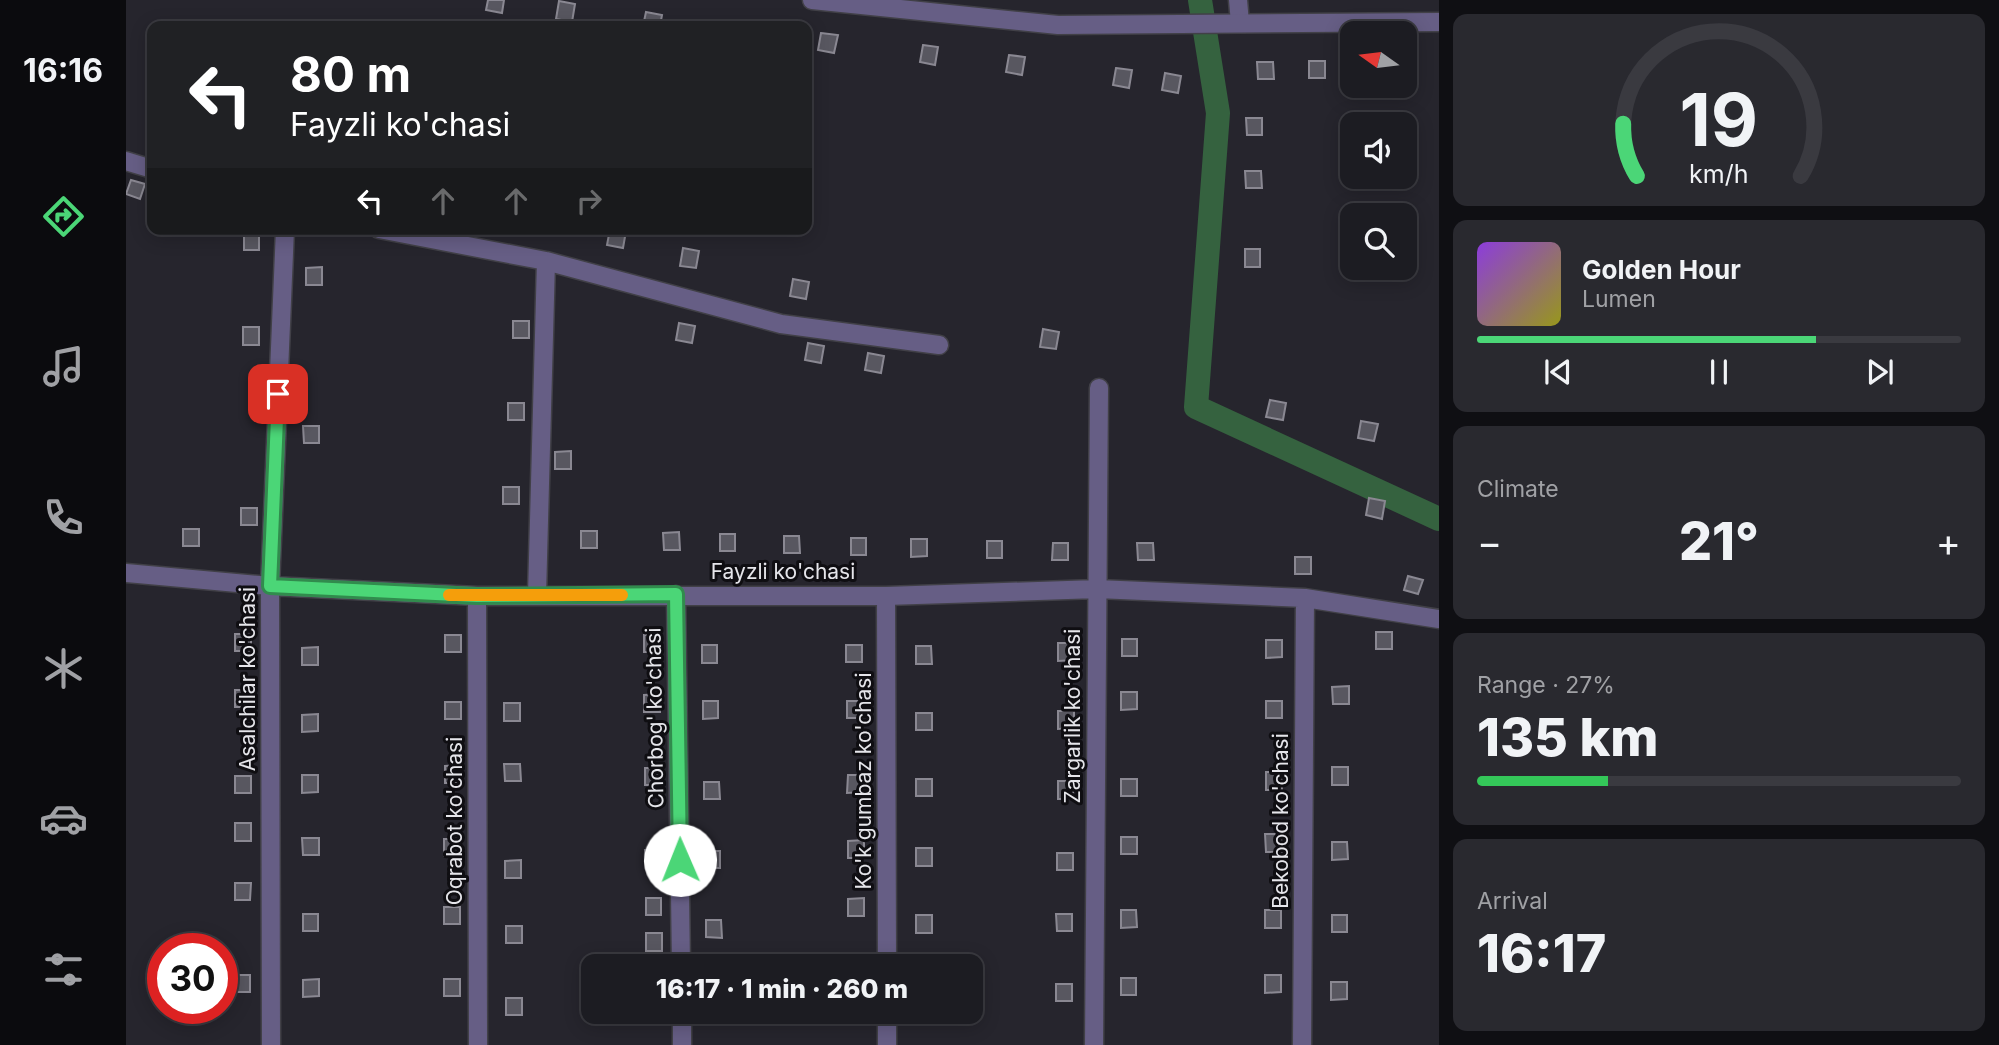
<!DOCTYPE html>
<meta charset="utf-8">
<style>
:root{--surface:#1c1c22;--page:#29292f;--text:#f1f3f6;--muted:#a0a1a5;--line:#3a3a40;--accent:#4bd677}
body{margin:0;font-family:Inter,sans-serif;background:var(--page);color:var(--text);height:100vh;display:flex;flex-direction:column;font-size:26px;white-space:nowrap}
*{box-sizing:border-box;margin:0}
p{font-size:23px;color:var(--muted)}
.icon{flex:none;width:38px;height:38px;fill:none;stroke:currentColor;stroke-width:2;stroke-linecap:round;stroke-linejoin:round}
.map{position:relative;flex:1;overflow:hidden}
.panel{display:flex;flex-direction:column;gap:14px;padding:14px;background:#0f0f13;width:560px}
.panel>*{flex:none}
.banner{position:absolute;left:21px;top:21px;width:665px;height:214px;border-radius:14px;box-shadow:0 4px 18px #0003,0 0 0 2px var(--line);background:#202124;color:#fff;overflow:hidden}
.needle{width:46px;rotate:284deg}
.tools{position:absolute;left:1214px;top:21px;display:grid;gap:14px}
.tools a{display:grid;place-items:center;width:77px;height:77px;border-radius:14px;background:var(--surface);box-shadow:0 4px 18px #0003,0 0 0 2px var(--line);font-size:35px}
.speed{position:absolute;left:21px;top:933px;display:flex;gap:14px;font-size:35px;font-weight:700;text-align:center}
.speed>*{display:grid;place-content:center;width:91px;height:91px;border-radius:50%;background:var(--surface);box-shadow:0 4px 18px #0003,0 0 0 2px var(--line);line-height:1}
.speed .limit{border:10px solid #d22;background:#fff;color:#111}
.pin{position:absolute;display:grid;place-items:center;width:60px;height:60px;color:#fff;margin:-30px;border-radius:14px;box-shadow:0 4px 10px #0006}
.me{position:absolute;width:77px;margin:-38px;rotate:359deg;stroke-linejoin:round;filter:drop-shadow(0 0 5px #0008)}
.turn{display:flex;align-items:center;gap:24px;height:147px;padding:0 28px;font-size:32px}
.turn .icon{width:91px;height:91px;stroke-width:2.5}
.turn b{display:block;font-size:49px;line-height:60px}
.lanes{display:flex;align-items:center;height:66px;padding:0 28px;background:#0003;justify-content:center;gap:35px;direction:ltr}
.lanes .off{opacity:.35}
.big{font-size:52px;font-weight:800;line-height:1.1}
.panel .widget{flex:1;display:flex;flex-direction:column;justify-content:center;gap:10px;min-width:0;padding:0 24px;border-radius:14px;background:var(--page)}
.panel .dial{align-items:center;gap:0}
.dial svg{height:182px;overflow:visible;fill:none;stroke:var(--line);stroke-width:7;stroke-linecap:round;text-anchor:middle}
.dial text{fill:var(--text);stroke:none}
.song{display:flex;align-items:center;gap:21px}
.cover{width:84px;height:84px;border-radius:10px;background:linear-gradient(135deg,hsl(270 70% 55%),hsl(60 70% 35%))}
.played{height:7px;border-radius:4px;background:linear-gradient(90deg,var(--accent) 70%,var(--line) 70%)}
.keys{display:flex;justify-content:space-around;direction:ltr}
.heat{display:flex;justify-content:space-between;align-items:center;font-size:38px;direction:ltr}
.charge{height:10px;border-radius:5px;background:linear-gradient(90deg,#34c759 27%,var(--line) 0)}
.trip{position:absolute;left:455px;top:954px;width:402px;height:70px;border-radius:14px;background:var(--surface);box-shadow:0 4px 18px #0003,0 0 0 2px var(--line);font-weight:800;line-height:70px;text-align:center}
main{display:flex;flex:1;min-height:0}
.menu{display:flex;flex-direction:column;width:126px;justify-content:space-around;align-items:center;background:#0b0b0e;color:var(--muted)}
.menu .icon{width:49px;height:49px}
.menu .selected{color:var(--accent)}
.menu b{font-size:32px;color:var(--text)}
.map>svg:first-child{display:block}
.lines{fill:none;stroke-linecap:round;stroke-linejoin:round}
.canal{stroke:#35623f;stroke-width:24}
.building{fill:#585760;stroke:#8a8892;stroke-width:2}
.minor-casing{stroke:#414047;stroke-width:21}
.tertiary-casing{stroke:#414047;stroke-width:21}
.minor{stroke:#665e85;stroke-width:18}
.tertiary{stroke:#665e85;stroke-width:18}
.route-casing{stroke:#318b4d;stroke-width:18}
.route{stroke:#4bd677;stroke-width:12}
.slow{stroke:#f59e0b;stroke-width:12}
.labels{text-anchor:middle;stroke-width:6;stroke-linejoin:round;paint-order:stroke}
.street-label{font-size:21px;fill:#e5e5ea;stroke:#0f0e12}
</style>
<main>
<nav class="menu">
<b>16:16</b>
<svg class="icon selected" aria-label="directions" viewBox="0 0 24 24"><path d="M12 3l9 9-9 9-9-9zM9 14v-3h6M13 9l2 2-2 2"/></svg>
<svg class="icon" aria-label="music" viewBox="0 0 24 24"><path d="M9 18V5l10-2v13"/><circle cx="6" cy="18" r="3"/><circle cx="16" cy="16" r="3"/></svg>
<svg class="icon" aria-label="phone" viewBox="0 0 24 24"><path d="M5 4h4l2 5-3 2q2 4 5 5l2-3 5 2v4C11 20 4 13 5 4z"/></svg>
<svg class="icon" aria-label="climate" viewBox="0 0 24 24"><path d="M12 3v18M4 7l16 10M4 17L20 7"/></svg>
<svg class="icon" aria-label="car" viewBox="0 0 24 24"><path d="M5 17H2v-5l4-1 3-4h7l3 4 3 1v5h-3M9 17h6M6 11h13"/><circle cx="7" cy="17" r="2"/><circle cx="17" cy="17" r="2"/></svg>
<svg class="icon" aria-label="filters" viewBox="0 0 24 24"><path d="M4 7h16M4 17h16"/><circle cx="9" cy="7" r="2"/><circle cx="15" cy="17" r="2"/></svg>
</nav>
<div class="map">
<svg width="1313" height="1045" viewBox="0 0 1313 1045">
<rect width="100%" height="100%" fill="#26252d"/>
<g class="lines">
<path class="canal" d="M1074,0L1092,113L1070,407L1313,519"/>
</g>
<path class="building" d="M362,0H378L376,13L360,10Z
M433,1L449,4L446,22L430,19Z
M520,12L536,15L534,26H517Z
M695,33L712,35L708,53L692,50Z
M797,45L812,47L809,65L794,62Z
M883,55L899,57L896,75L880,72Z
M1183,61H1199V78H1183Z
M1131,62H1147L1148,79H1132Z
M990,68L1006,70L1003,88L987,85Z
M1039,73L1055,76L1052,93L1036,90Z
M1120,118H1136V135H1121Z
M1119,171H1135L1136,188H1120Z
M5,180L19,184L14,199L0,194Z
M484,229L500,231L497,248L481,245Z
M118,233H133V250H118Z
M557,248L573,251L570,268L554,266Z
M1119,249H1134V267H1119Z
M196,267V285H180V268Z
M667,279L683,282L680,299L664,296Z
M387,321H403V338H387Z
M553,323L569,326L566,343L550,340Z
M117,327H133V345H117Z
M917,329L933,332L930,349L914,347Z
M682,343L698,346L695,363L679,360Z
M742,353L758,356L755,373L739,370Z
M1144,400L1160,403L1157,420L1140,417Z
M382,403H398V420H382Z
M1235,421L1252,424L1248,441L1232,438Z
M177,426H193V443H178Z
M445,451V469H429V452Z
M377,487H393V504H377Z
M1243,498L1259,501L1256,519L1240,515Z
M115,508H131V525H115Z
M57,529H73V546H57Z
M455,531H471V548H455Z
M553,532L554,550H538L537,533Z
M594,534H609V551H594Z
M658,536H673L674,553H658Z
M725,538H740V555H725Z
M785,539H801V556L785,557Z
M861,541H876V558H861Z
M927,543H942V560H926Z
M1011,543H1027L1028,560H1012Z
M1169,557H1185V574H1169Z
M1282,576L1297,580L1292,594L1278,590Z
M1250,632H1266V649H1250Z
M109,634H125V651H109Z
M319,635H335V652H319Z
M518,635H534V652H518Z
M996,639H1011V656H996Z
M1140,640H1156V657L1140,658Z
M932,643H948V660L932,661Z
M576,645H591V663H576Z
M720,645H736V662H720Z
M790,646H805L806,664H790Z
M192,647V665H176V648Z
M1223,686V704H1207L1206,687Z
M109,690H125V707H109Z
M995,692H1011V709L995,710Z
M534,694V712H518V695Z
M577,701H592V718L577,719Z
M721,701H737V718H721Z
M1140,701H1156V718H1140Z
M319,702H335V719H319Z
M378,703H394V721H378Z
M932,711H948V728L932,729Z
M790,713H806V730H790Z
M192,714V731L176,732V715Z
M378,764H394L395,781H379Z
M334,765V783H319V766Z
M1206,767H1222V785H1206Z
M519,768H535V785H519Z
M1140,772H1155L1156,790H1140Z
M176,775H192V792L176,793Z
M722,775H737V792L721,793Z
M109,776H125V793H109Z
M790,779H806V796H790Z
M995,779H1011V796H995Z
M932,781H947V799H932Z
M578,782H593L594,799H578Z
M109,823H125V841H109Z
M1139,834H1155L1156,852H1140Z
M995,837H1011V854H995Z
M176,838H193V855H177Z
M318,839H334V856H318Z
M738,840V858H722V841Z
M1206,842H1221L1222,859L1206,860Z
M790,848H806V866H790Z
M535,849V867H520L519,850Z
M579,851H594V868H579Z
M931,853H947V870H931Z
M395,860V878H379V861Z
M109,883H125L124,900H109Z
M520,898H535V915H520Z
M738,898V916H722V899Z
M318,907H334V924H318Z
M995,910H1010L1011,927L995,928Z
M1139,910H1155V928H1139Z
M177,914H192V931H177Z
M930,914H946V931H931Z
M790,915H806V933H790Z
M1206,915H1221V932H1206Z
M580,920H595L596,938L580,937Z
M380,926H396V943H380Z
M520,933H536V951H520Z
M109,975H124V992H109Z
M1139,975H1155V992L1139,993Z
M995,978H1010V995H995Z
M193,979V996L177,997V980Z
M318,979H334V996H318Z
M1205,982H1221V999L1205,1000Z
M930,984H946V1001H930Z
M380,998H396V1015H380Z
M520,1012H536V1021H520Z"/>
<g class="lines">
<g class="minor-casing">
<path id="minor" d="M1112,0L1114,23
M0,161L26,169
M253,229L420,261L655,324L813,345
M0,573L144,586L351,596H760L971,589L1179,598L1313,619
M411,595L420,261
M550,595L555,966
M351,596L352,1045
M760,596L761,966
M556,1012V1045
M761,1012V1045
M145,1045L144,586L159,229
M968,1045L973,388
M1176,1045L1179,598"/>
</g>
<g class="tertiary-casing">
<path id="tertiary" d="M686,0L932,25L1313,22"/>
</g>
<use href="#minor" class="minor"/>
<use href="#tertiary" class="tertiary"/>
</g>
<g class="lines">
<g class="route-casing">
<path id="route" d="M152,394L144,586L351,596L550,594L554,860"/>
</g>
<use href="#route" class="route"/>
<path class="slow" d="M323,595H496"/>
</g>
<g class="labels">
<g class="street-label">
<text x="657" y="579">Fayzli ko'chasi</text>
<text transform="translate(122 679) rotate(-90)" y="7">Asalchilar ko'chasi</text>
<text transform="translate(947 716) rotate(-90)" y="7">Zargarlik ko'chasi</text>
<text transform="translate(529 718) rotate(-91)" y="7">Chorbog' ko'chasi</text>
<text transform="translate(738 781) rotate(-90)" y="7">Ko'k gumbaz ko'chasi</text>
<text transform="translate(329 821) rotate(-90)" y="7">Oqrabot ko'chasi</text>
<text transform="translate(1155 821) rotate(-90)" y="7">Bekobod ko'chasi</text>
</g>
</g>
</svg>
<div class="tools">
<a><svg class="needle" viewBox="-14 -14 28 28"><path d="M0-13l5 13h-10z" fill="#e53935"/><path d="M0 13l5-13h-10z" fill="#a0a1a5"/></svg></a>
<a><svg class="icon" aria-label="sound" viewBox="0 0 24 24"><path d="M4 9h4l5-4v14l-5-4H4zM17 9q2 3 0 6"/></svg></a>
<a><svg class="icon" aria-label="search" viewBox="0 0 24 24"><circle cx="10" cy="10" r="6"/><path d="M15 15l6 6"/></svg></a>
</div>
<div class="speed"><div class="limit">30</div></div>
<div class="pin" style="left:152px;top:394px;background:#d93025"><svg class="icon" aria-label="arrive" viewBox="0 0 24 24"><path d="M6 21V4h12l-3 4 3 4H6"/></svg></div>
<svg class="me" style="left:554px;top:860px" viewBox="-20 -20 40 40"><circle r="19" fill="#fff"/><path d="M0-13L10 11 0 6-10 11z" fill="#4bd677"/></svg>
<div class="trip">16:17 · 1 min · 260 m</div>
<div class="banner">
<div class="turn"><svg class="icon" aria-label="left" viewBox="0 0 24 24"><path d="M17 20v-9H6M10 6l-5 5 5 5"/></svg><div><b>80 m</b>Fayzli ko'chasi</div></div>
<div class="lanes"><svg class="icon" aria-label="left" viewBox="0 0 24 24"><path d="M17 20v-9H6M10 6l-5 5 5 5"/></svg><svg class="icon off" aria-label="ahead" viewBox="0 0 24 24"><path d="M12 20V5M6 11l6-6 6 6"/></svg><svg class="icon off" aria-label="ahead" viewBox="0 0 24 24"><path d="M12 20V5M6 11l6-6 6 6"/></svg><svg class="icon off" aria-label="right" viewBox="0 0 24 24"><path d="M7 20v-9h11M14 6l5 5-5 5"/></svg></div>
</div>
</div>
<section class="panel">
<div class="widget dial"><svg viewBox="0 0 100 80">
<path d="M14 69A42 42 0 1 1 86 69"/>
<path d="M14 69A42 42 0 0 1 8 46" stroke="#4bd677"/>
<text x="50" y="56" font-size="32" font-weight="700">19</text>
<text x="50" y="72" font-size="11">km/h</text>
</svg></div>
<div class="widget">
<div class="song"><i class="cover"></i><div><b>Golden Hour</b><p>Lumen</p></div></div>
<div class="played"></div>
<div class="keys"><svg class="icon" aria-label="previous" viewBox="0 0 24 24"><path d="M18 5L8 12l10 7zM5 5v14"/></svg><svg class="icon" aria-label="pause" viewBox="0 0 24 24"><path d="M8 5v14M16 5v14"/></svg><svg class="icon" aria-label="next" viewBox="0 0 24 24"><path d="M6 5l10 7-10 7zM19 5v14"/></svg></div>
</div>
<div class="widget"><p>Climate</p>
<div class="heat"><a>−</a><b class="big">21°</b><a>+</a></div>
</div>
<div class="widget"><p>Range · 27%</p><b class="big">135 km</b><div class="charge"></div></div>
<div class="widget"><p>Arrival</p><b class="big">16:17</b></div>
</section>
</main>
